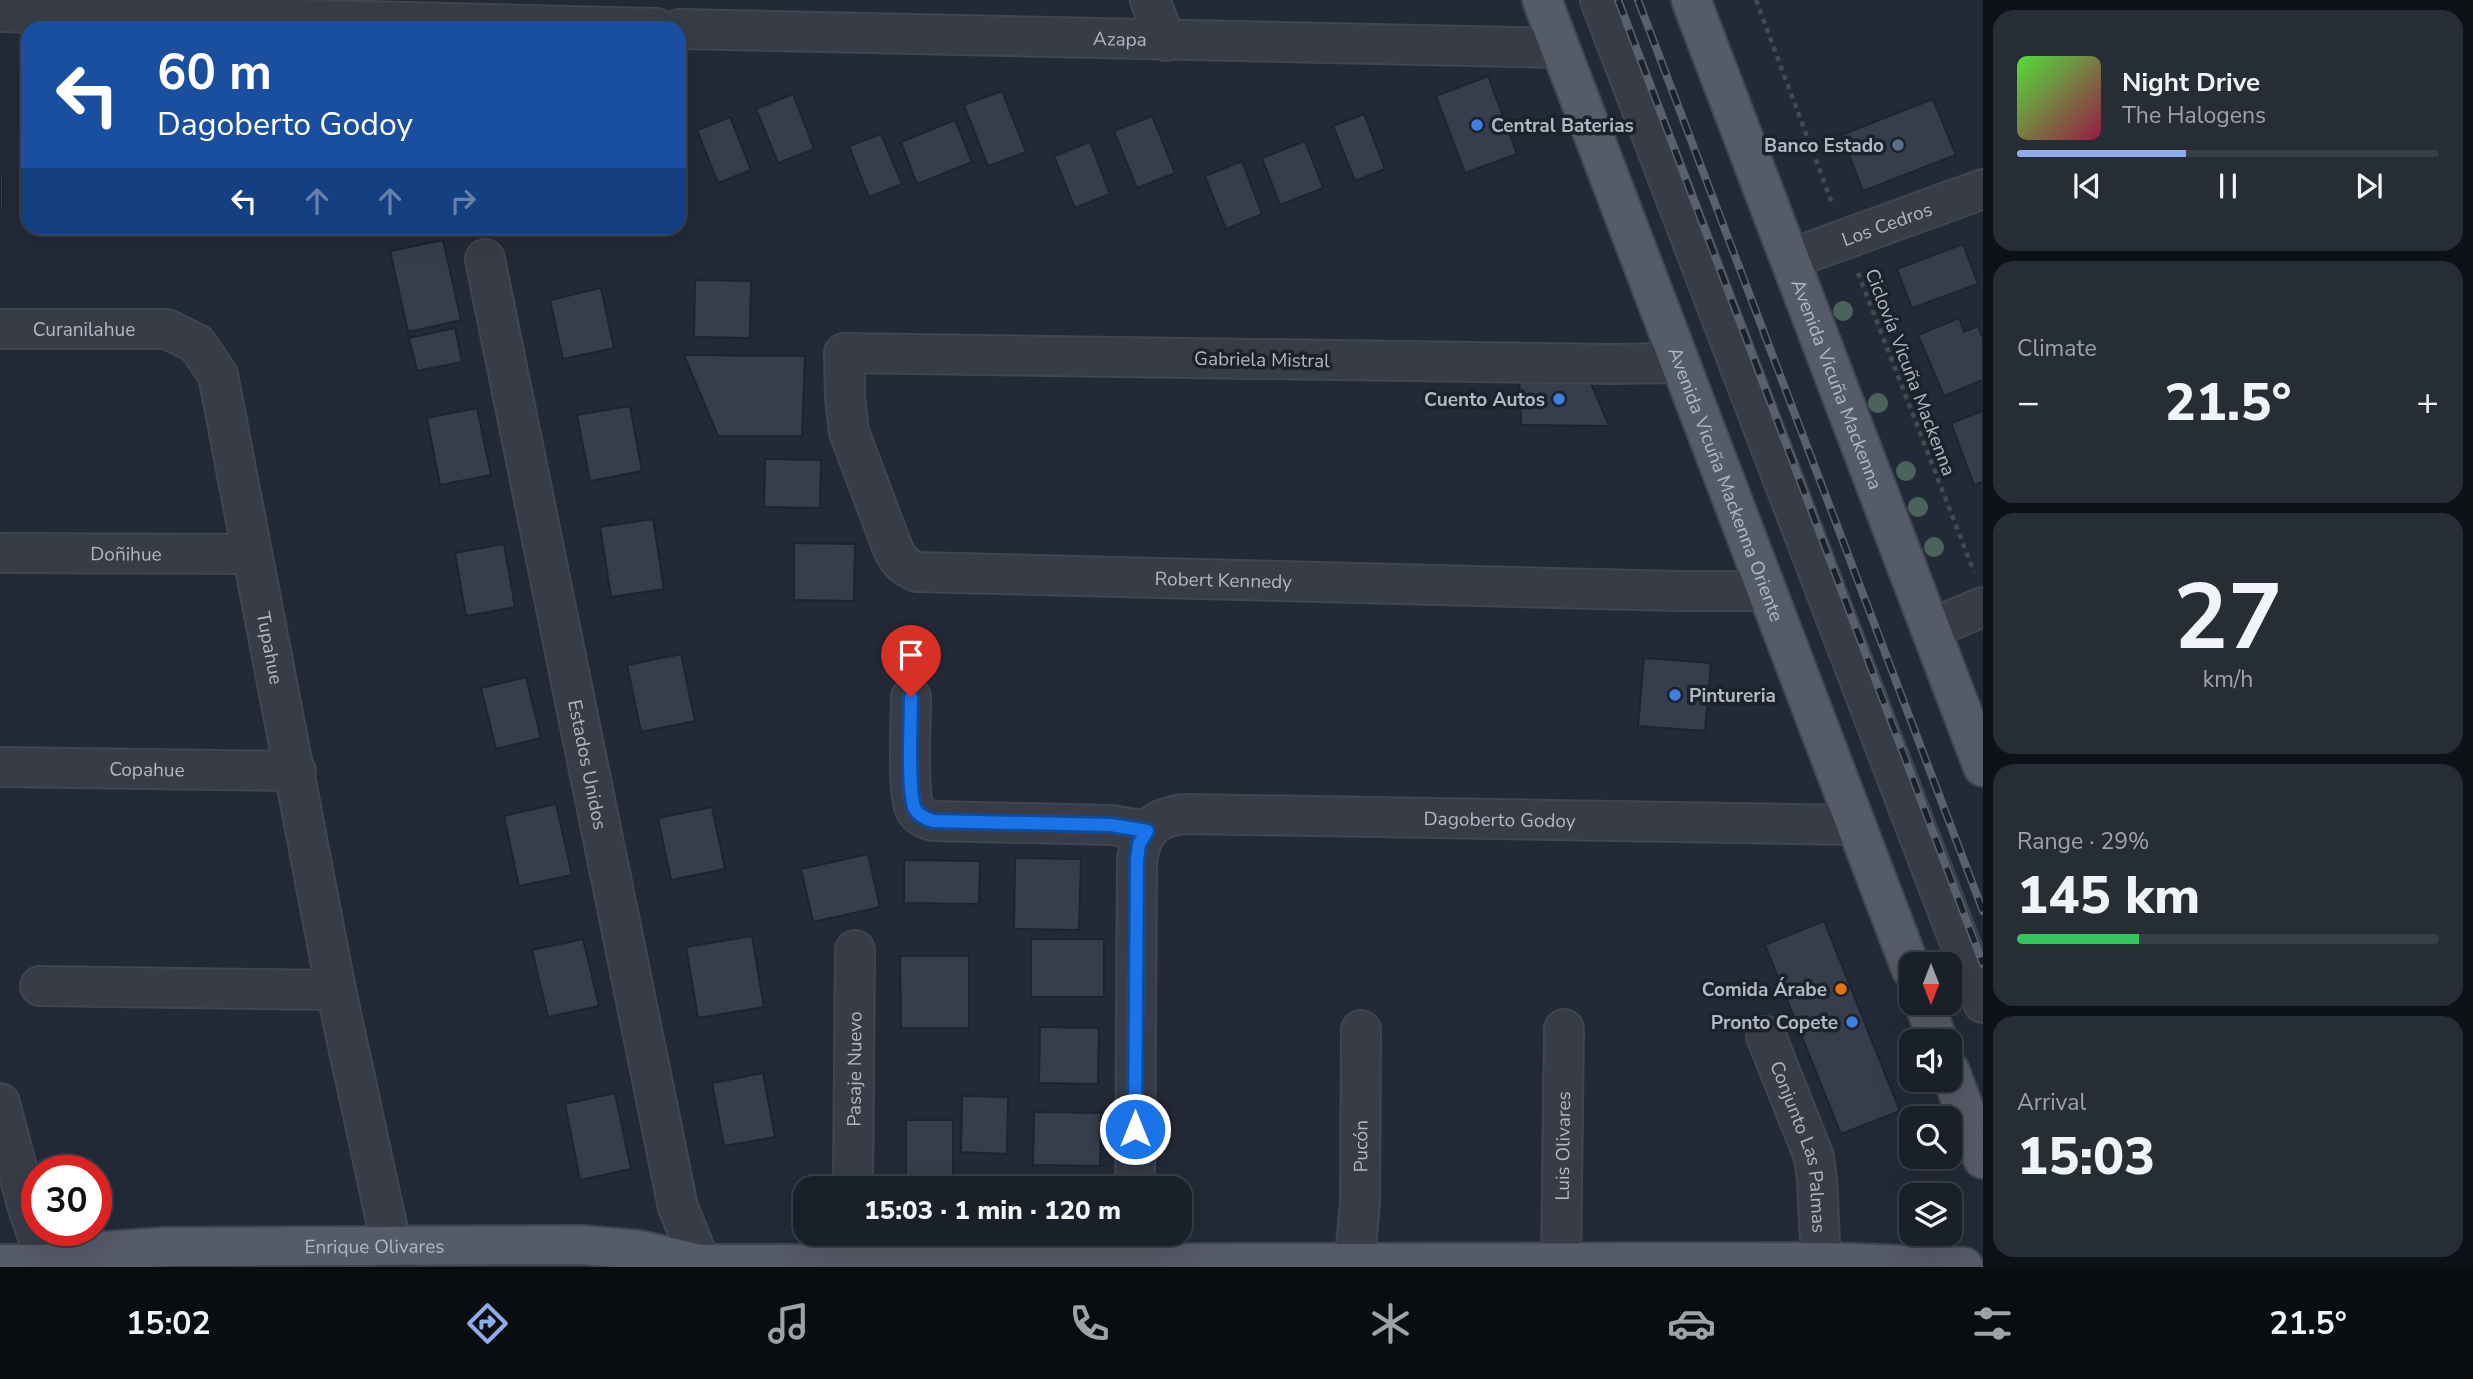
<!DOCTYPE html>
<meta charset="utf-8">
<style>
:root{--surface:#1a2029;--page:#272d35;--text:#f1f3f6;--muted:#9fa3a8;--line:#383e46;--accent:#8eacec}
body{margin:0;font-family:"Nunito Sans",sans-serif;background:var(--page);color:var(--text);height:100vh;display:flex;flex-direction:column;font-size:26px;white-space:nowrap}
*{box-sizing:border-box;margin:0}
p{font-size:23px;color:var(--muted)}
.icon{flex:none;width:38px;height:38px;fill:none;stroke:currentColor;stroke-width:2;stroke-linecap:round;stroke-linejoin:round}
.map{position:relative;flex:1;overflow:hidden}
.panel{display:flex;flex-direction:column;gap:10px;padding:10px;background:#0e1217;width:490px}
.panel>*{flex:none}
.hud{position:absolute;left:21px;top:21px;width:665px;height:214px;border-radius:21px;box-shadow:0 7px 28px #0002,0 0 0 2px var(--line);background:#1a4fa0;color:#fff;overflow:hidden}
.needle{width:46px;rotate:180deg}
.tools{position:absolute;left:1899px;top:952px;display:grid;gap:14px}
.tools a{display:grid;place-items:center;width:63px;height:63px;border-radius:14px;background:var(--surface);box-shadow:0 7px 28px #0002,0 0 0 2px var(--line);font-size:35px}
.speed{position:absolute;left:21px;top:1155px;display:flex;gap:14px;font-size:35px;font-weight:700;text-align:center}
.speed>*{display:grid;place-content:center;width:91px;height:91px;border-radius:50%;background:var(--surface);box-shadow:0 7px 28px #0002,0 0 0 2px var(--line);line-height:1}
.speed .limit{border:10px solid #d22;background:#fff;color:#111}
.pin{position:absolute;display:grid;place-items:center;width:60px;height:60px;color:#fff;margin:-72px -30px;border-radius:50% 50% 50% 0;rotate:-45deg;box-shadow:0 0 7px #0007}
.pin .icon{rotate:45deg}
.me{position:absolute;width:77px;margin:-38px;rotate:0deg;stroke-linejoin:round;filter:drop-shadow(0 0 5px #0008)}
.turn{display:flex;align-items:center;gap:24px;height:147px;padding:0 21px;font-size:32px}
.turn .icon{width:91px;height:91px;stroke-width:2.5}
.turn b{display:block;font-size:49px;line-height:60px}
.lanes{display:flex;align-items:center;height:66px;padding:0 21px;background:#0003;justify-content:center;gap:35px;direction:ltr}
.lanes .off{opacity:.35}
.big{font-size:52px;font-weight:800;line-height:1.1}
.panel .widget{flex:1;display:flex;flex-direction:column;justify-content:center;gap:10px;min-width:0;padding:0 24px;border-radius:21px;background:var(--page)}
.panel .dial{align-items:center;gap:0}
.dial b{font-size:91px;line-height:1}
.song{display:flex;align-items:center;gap:21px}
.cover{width:84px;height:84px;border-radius:10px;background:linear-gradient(135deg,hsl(110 70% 55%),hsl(340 70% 35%))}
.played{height:7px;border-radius:4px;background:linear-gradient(90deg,var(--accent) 40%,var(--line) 40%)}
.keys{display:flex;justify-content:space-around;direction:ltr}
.heat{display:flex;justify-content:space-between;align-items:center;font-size:38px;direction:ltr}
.charge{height:10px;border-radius:5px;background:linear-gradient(90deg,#34c759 29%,var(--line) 0)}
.trip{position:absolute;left:793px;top:1176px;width:399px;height:70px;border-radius:21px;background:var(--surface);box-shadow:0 7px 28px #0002,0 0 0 2px var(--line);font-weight:800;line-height:70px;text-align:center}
.menu{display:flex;height:112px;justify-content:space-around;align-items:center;background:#0a0d10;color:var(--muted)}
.menu .icon{width:49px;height:49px}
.menu .current{color:var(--accent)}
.menu b{font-size:32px;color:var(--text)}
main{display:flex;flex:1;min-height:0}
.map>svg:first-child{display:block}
.building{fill:#363e4d;stroke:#1e242e;stroke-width:2}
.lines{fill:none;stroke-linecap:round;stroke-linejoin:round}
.minor-casing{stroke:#404650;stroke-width:42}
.major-casing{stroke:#404650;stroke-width:42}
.path{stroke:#3e4e50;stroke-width:4.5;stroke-dasharray:5 5;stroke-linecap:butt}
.minor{stroke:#373c47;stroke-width:38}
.major{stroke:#555b67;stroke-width:38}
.rail-casing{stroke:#59606e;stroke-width:8}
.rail{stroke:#1c222c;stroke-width:5;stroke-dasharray:16;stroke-linecap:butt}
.tree{fill:#4b635a}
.route-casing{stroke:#114b97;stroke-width:18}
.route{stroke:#1a73e8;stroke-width:12}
.shop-dot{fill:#3f7fe0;stroke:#1c222c;stroke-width:2.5}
.service-dot{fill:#5c6f8a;stroke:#1c222c;stroke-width:2.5}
.food-dot{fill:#e8710a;stroke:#1c222c;stroke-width:2.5}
.labels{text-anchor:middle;stroke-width:7;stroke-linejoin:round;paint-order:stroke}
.street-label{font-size:19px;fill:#b1b7c3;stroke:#1c222c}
.poi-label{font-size:19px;font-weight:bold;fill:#b1b7c3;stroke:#1c222c;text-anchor:end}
</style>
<main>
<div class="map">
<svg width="1983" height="1267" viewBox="0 0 1983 1267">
<rect width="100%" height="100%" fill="#232a37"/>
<path class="building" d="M18,72H28V131H18Z
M1488,76L1517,154L1465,173L1436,96Z
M1002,91L1026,152L988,166L964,105Z
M793,94L814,149L778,163L756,109Z
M1933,99L1956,155L1863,191L1841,135Z
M1364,114L1385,169L1355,181L1333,126Z
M1152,116L1175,173L1137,188L1114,131Z
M730,117L751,170L718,183L697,130Z
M955,120L972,162L917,184L901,142Z
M881,134L902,184L869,197L849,146Z
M1305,141L1323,188L1280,205L1262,158Z
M1090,142L1110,194L1075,208L1054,156Z
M1242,161L1262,214L1226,229L1205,176Z
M0,174H3V211H0Z
M443,240L461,320L408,332L390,251Z
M1963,244L1978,284L1912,308L1897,269Z
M695,280L751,281L750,338L694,337Z
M601,288L614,348L563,359L550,300Z
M1959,318L1964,332L1978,326L1983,338V380L1944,396L1918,335Z
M455,328L462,362L417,371L409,338Z
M684,355L805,356L802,436H718Z
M1519,374H1587L1609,426L1521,425Z
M630,406L642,471L590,481L577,415Z
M477,408L491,475L440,485L427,418Z
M1983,411V482L1974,485L1951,423Z
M765,459L821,460L820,508L764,507Z
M653,519L664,589L611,597L600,527Z
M794,543L855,544L854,601L794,600Z
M504,544L515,607L466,616L455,553Z
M681,654L695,721L641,732L627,665Z
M1644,658L1711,663L1705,731L1638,726Z
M526,677L541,738L496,749L481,688Z
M556,804L572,875L519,886L504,816Z
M712,807L725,869L671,880L658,818Z
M868,854L880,907L813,922L801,869Z
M1015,858L1081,859L1079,930L1014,929Z
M904,860L980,861L979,904L904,903Z
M1824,921L1900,1111L1841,1134L1765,945Z
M752,936L764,1007L698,1018L686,947Z
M583,939L599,1006L548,1017L532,950Z
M1031,939H1104V997H1031Z
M900,956H969V1028H901Z
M1040,1027L1099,1028L1098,1084L1039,1083Z
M763,1073L775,1137L724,1146L712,1083Z
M615,1093L631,1169L580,1180L565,1104Z
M962,1096L1008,1097L1007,1154L961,1152Z
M1034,1112L1101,1113L1100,1166L1033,1165Z
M906,1120H953V1175H906Z"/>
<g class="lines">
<g class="minor-casing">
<g id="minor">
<path d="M1150,0L1166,41"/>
<path d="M1600,0L1983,1003"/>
<path d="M0,12L656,28"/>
<path id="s1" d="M679,29L1560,48"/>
<path id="s2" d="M485,259L678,1207L702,1267"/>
<path id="s3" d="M1790,259L1983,189"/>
<path id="s4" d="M0,329H167L197,344L218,375L336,990L396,1267"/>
<path id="s5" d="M1680,363L1611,364L844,353L845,397L849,432L893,549C899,561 904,567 917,572L1679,591H1767"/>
<path id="s6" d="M0,553L251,554"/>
<path d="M1930,629L1983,607"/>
<path d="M911,697C911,719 907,793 915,809C919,816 926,819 933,821L1111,825L1147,831"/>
<path id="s7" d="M0,767L296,771"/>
<path d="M40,986L336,990"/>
<path id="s8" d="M1766,1036L1814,1157L1817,1180L1821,1262"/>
<path d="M0,1103L27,1205L48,1267"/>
<path id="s9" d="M853,1188L855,950"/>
<path id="s10" d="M1135,1188L1137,860C1142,829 1156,816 1187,814L1856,825"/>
<path d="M853,1234V1263"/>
<path d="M1135,1263V1234"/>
<path id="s11" d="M1561,1263L1564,1029"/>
<path id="s12" d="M1354,1267L1360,1203L1361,1030"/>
</g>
</g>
<g class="major-casing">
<g id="major">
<path id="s13" d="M1542,0L1911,969"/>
<path id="s14" d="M1691,0L1983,767"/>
<path d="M1924,1003L1938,1041"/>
<path d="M1950,1071L1983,1159"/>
<path id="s15" d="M0,1264H47L105,1251L165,1247L582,1245L639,1250L700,1264L1821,1262L1964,1267"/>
</g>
</g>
<path class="path" d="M1756,0L1833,206
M1858,273L1974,572"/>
<use href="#minor" class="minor"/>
<use href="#major" class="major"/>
<g class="rail-casing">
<path id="rail" d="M1618,0L1983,964
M1638,0L1983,911"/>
</g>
<use href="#rail" class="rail"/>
</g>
<g class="tree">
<circle cx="1843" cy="311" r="10"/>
<circle cx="1878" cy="403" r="10"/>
<circle cx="1906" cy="471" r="10"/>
<circle cx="1918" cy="507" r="10"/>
<circle cx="1934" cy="547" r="10"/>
</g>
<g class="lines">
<g class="route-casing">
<path id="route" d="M911,697C911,720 907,792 915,809C919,816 926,819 933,821L1111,825L1147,831L1139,844L1137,860L1135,1129"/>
</g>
<use href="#route" class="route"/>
</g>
<g class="shop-dot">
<circle cx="1477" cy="125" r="7"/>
<circle cx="1559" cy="399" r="7"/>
<circle cx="1675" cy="695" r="7"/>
<circle cx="1852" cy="1022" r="7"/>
</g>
<circle class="service-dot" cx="1898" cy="145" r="7"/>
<circle class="food-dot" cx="1841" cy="989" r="7"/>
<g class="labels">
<g class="street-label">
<text dy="7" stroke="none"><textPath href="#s1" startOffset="441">Azapa</textPath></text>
<text dy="7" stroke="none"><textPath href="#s3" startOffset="103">Los Cedros</textPath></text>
<text dy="7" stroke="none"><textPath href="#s4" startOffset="84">Curanilahue</textPath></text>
<text transform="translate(1262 359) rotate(1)" y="7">Gabriela Mistral</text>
<text transform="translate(1911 372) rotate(69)" y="7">Ciclovía Vicuña Mackenna</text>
<text dy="7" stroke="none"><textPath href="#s14" startOffset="411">Avenida Vicuña Mackenna</textPath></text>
<text dy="7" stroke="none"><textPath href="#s13" startOffset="518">Avenida Vicuña Mackenna Oriente</textPath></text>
<text dy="7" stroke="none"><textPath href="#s6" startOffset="126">Doñihue</textPath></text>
<text dy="7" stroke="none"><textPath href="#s5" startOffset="1381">Robert Kennedy</textPath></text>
<text dy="7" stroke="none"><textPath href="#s4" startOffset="516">Tupahue</textPath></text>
<text dy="7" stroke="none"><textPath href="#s2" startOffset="516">Estados Unidos</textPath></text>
<text dy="7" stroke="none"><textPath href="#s7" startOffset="147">Copahue</textPath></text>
<text dy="7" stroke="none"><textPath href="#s10" startOffset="716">Dagoberto Godoy</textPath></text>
<text dy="7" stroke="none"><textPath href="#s9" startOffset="119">Pasaje Nuevo</textPath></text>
<text dy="7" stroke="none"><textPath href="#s11" startOffset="117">Luis Olivares</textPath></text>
<text dy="7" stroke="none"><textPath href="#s12" startOffset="121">Pucón</textPath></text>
<text dy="7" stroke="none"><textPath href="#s8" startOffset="117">Conjunto Las Palmas</textPath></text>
<text dy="7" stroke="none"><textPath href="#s15" startOffset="376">Enrique Olivares</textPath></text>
</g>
<g class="poi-label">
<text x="1491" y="132" text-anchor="start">Central Baterias</text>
<text x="1884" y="152">Banco Estado</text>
<text x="1545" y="406">Cuento Autos</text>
<text x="1689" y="702" text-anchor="start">Pintureria</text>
<text x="1827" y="996">Comida Árabe</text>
<text x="1838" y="1029">Pronto Copete</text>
</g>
</g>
</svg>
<div class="tools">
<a><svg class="needle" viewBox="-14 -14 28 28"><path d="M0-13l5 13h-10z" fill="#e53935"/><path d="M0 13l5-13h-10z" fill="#9fa3a8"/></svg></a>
<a><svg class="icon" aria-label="sound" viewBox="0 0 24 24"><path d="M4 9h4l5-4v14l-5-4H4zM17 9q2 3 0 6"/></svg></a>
<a><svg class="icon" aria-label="search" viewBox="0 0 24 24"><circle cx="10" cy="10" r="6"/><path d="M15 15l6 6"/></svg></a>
<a><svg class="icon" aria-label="layers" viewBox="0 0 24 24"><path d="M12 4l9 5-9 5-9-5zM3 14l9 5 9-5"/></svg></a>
</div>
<div class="speed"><div class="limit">30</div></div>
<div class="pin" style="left:911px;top:697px;background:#d93025"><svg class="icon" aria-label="arrive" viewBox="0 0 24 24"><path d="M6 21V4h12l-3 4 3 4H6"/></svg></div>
<svg class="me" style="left:1135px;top:1129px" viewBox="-20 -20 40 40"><circle r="17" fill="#1a73e8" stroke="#fff" stroke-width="3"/><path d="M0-11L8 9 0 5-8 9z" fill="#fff"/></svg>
<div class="trip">15:03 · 1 min · 120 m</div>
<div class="hud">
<div class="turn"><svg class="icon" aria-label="left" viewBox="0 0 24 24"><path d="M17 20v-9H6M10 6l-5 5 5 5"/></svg><div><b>60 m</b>Dagoberto Godoy</div></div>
<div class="lanes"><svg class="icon" aria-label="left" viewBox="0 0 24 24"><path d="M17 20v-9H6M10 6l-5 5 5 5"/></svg><svg class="icon off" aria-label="ahead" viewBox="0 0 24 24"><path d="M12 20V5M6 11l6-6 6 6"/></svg><svg class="icon off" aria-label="ahead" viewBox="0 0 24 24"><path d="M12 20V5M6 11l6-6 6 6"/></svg><svg class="icon off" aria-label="right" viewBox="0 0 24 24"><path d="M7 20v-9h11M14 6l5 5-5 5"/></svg></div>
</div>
</div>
<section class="panel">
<div class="widget">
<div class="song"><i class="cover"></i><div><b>Night Drive</b><p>The Halogens</p></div></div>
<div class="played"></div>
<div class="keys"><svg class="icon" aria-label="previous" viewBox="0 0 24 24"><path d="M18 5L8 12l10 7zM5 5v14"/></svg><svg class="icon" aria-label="pause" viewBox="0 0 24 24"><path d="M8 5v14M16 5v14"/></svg><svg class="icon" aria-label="next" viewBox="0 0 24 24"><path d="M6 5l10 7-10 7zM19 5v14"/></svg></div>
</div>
<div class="widget"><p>Climate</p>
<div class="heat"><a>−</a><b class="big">21.5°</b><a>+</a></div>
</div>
<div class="widget dial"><b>27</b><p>km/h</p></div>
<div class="widget"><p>Range · 29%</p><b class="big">145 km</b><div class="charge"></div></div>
<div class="widget"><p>Arrival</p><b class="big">15:03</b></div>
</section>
</main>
<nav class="menu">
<b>15:02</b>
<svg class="icon current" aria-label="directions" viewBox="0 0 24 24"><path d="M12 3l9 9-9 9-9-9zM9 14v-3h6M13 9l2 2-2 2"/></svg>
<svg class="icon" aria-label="music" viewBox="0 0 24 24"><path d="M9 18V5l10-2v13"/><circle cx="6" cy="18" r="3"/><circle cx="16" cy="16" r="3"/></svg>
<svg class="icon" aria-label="phone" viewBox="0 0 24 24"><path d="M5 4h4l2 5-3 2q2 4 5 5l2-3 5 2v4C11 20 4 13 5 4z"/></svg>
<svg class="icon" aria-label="climate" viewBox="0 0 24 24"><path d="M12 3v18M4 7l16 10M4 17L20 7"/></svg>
<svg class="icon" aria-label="car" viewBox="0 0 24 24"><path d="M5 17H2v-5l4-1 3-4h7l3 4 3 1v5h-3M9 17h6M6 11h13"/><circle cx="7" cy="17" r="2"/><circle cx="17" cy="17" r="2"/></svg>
<svg class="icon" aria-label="filters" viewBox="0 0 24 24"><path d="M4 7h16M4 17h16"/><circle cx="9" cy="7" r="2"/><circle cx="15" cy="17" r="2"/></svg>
<b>21.5°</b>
</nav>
